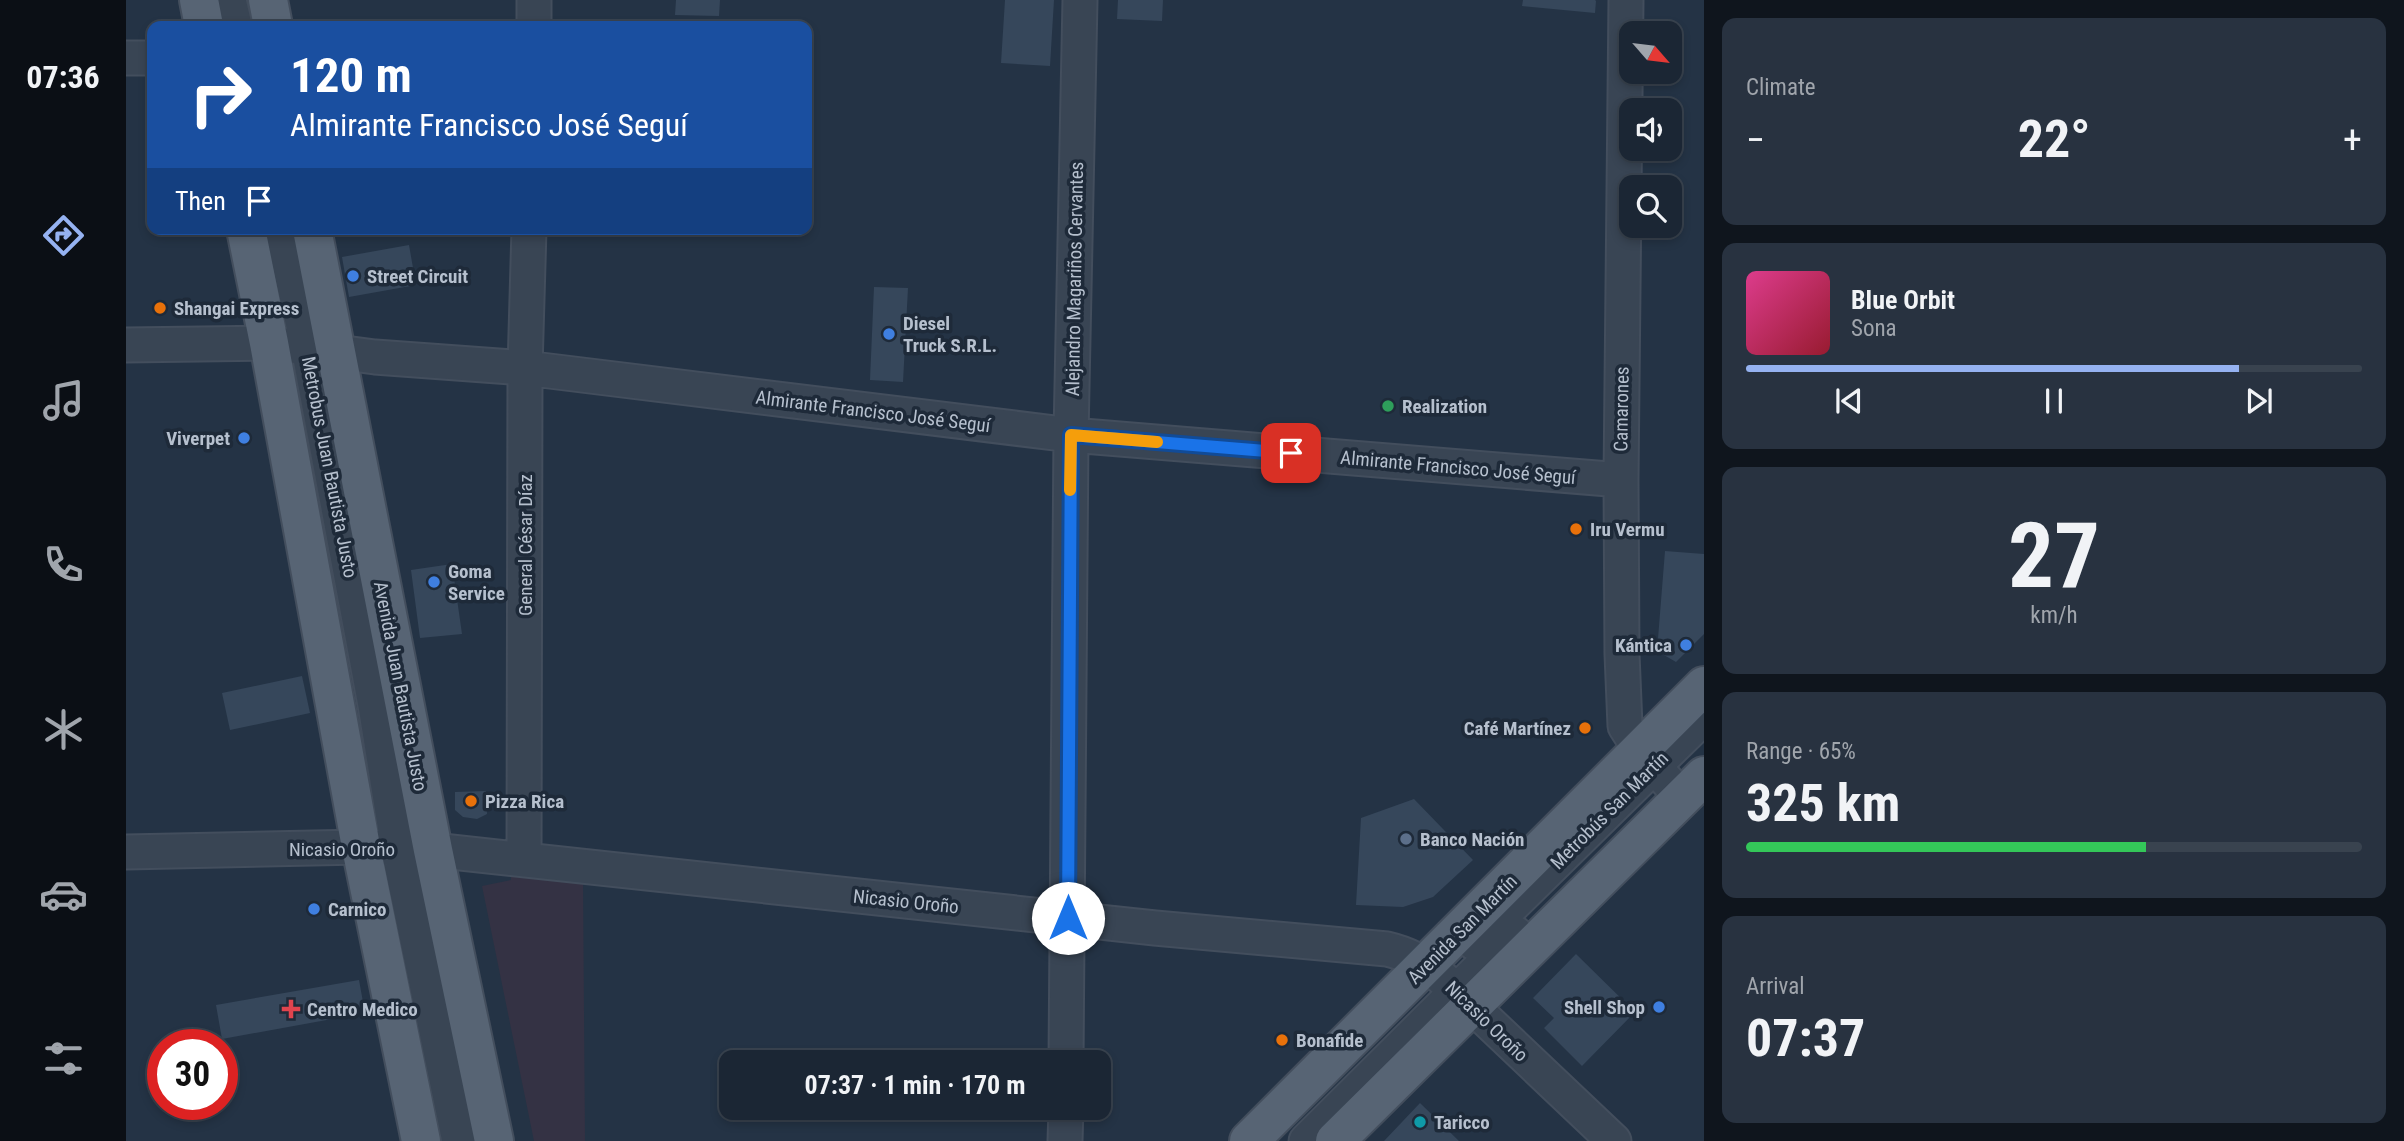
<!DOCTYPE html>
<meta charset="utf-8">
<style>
:root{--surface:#1b2634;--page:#283240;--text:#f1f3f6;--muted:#a0a5ac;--line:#39434f;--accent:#95b2f1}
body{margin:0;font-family:"Roboto Condensed",sans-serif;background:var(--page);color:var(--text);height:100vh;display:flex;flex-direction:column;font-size:26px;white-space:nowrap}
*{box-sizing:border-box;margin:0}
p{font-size:23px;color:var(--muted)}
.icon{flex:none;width:38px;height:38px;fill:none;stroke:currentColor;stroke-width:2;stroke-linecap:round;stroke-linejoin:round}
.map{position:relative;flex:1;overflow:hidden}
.panel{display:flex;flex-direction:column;gap:18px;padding:18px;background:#0f151d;width:700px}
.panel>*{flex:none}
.banner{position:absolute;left:21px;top:21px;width:665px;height:214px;border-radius:14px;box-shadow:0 4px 10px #0003,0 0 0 2px var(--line);background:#1a4fa0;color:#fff;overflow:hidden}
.needle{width:46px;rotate:118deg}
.fabs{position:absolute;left:1493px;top:21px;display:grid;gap:14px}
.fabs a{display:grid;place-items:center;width:63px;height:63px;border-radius:14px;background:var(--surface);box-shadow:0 4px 10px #0003,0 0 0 2px var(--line);font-size:35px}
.speed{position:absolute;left:21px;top:1029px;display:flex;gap:14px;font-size:35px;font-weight:700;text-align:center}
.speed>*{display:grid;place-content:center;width:91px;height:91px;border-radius:50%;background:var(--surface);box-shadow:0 4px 10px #0003,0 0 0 2px var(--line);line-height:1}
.speed .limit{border:10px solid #d22;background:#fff;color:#111}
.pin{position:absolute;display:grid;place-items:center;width:60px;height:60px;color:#fff;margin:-30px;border-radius:14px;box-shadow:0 4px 10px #0006}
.me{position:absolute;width:77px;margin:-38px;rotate:0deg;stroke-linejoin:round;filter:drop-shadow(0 0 5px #0008)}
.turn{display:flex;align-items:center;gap:24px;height:147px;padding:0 28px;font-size:32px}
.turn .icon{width:91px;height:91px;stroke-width:2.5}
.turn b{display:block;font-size:49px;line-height:60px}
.then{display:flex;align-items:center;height:66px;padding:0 28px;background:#0003;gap:14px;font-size:26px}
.big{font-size:52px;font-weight:700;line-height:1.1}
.panel .card{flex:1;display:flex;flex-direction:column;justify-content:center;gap:10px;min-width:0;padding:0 24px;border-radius:14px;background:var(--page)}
.panel .dial{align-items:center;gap:0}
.dial b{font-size:91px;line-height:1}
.song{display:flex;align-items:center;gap:21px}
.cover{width:84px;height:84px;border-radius:10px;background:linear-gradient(135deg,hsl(330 70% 55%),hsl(350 70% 35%))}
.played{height:7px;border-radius:4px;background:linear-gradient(90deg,var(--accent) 80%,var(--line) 80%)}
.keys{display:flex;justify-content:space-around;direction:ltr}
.heat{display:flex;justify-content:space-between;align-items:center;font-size:38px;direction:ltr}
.charge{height:10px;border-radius:5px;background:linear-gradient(90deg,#34c759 65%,var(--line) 0)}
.trip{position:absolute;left:593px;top:1050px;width:392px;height:70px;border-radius:14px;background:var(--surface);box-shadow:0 4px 10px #0003,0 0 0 2px var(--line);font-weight:700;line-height:70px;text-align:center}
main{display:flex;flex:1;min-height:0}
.dock{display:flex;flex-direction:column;width:126px;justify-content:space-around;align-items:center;background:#0b0f15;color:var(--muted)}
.dock .icon{width:49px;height:49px}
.dock .on{color:var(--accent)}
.dock b{font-size:32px;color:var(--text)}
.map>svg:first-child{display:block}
.medical{fill:#343244}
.building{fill:#36475b}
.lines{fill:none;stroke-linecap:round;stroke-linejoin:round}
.minor-casing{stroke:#434e5d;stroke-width:37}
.major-casing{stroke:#434e5d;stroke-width:42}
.minor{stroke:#394554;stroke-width:33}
.major{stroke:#576474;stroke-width:38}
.route-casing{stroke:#114b97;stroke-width:18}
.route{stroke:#1a73e8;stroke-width:12}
.slow{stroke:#f59e0b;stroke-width:12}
.shop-dot{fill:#3f7fe0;stroke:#1e2a39;stroke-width:2.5}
.food-dot{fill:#e8710a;stroke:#1e2a39;stroke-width:2.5}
.leisure-dot{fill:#2e9e5b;stroke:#1e2a39;stroke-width:2.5}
.service-dot{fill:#5c6f8a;stroke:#1e2a39;stroke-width:2.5}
.health-dot{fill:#e0444e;stroke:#1e2a39;stroke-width:2.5}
.culture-dot{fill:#0f9aa8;stroke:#1e2a39;stroke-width:2.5}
.labels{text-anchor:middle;stroke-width:7;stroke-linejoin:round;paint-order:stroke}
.poi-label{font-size:19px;font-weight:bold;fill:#b6c0ce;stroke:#1e2a39;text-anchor:start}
.street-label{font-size:19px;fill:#b6c0ce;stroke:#1e2a39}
</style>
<main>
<nav class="dock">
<b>07:36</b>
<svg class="icon on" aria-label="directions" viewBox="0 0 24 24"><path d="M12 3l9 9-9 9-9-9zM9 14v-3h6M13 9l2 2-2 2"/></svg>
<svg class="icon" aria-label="music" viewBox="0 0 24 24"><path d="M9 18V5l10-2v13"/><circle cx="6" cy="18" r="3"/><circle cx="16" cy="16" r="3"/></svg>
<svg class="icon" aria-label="phone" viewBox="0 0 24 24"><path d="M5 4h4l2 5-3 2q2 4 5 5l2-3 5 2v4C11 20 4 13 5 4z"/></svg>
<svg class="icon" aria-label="climate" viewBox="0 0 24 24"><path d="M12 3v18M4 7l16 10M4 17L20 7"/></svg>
<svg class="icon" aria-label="car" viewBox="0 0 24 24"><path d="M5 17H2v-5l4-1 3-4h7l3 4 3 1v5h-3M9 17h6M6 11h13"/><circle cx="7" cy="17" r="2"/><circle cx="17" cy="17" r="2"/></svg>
<svg class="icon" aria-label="filters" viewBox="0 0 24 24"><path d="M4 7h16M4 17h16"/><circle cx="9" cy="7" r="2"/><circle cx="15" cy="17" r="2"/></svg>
</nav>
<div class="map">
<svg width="1578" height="1141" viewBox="0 0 1578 1141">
<rect width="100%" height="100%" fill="#243345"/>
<path class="medical" d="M385,874L457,879L459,1141H408L356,886L385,880Z"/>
<path class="building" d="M550,0H594L593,16L549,15Z
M879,0H928L924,66L875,63Z
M992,0H1037L1036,21L991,19Z
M1397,0H1469L1470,1L1469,13L1396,6Z
M283,245L290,285L223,297L216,257Z
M748,287L782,288L777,382L744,380Z
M1539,551L1578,554V634L1550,662L1531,651Z
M326,564L336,634L294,638L285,570Z
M176,676L184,713L104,730L96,693Z
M360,791L361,814L351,819L337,817L329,810V792Z
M1288,799L1347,860L1307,897L1277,907L1230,905L1235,818Z
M1450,954L1509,1012L1456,1066L1418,1028L1428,1018L1407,998Z
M233,980L239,1013L96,1039L90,1005Z
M1294,1103L1333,1141H1258Z"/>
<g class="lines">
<g class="minor-casing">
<path id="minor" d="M103,0L109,26
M1500,0L1495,480L1496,654L1499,726L1515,751L1556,798
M408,26V0
M0,58H26
M155,229L182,347L249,705L272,849L333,1141
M0,345L143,343L249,357L399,368L945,435L1495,480
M0,852L235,847L307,850L1029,928L1261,949C1282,954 1297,962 1314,976L1488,1141
M398,860L399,368L403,229
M1348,943L1578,717
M940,1062L945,435L954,0
M939,1141L940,1108
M1180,1141L1389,933"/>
</g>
<g class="major-casing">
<path id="major" d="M73,0L78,26
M142,0L147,26
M120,229L143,343L235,847L295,1141
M186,229L307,850L368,1141
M1123,1141L1578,686
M1209,1141L1578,776"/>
</g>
<use href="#minor" class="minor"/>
<use href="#major" class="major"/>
</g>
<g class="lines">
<g class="route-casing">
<path id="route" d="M942,918L945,435L1165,453"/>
</g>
<use href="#route" class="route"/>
<path class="slow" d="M944,490L945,435L1031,442"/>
</g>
<g class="shop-dot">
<circle cx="227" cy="276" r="7"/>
<circle cx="763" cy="334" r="7"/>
<circle cx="118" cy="438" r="7"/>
<circle cx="308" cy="582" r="7"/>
<circle cx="1560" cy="645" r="7"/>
<circle cx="188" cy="909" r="7"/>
<circle cx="1533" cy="1007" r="7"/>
</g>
<g class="food-dot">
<circle cx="34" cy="308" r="7"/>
<circle cx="1450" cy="529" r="7"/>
<circle cx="1459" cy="728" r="7"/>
<circle cx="345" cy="801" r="7"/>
<circle cx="1156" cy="1040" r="7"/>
</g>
<circle class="leisure-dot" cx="1262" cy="406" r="7"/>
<circle class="service-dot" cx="1280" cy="839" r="7"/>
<path class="health-dot" d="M161.5 998.5h7v7h7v7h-7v7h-7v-7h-7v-7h7z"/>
<circle class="culture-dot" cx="1294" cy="1122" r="7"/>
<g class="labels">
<g class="poi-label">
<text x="241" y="283">Street Circuit</text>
<text x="48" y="315">Shangai Express</text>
<text x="777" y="330">Diesel<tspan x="777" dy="22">Truck S.R.L.</tspan></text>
<text x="1276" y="413">Realization</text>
<text x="104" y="445" text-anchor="end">Viverpet</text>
<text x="1464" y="536">Iru Vermu</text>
<text x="322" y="578">Goma<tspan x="322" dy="22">Service</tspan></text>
<text x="1546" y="652" text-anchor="end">Kántica</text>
<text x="1445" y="735" text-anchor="end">Café Martínez</text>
<text x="359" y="808">Pizza Rica</text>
<text x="1294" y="846">Banco Nación</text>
<text x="202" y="916">Carnico</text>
<text x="1519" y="1014" text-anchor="end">Shell Shop</text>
<text x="181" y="1016">Centro Medico</text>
<text x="1170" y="1047">Bonafide</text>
<text x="1308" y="1129">Taricco</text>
</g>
<g class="street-label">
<text transform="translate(948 279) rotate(-89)" y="7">Alejandro Magariños Cervantes</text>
<text transform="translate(1495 409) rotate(-89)" y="7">Camarones</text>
<text transform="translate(747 411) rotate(7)" y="7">Almirante Francisco José Seguí</text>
<text transform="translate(204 467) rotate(79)" y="7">Metrobus Juan Bautista Justo</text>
<text transform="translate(1332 467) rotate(5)" y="7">Almirante Francisco José Seguí</text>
<text transform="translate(399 545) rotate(-90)" y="7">General César Díaz</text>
<text transform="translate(275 686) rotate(79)" y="7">Avenida Juan Bautista Justo</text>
<text transform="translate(1483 810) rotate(-45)" y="7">Metrobús San Martín</text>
<text x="216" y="856">Nicasio Oroño</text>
<text transform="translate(780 901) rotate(6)" y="7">Nicasio Oroño</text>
<text transform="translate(1336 929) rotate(-45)" y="7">Avenida San Martín</text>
<text transform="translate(1361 1021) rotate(44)" y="7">Nicasio Oroño</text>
</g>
</g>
</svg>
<div class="fabs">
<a><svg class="needle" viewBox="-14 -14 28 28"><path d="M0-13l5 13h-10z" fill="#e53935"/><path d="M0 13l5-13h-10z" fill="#a0a5ac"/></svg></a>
<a><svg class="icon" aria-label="sound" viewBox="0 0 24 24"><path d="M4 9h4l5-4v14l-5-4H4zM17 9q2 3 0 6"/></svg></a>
<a><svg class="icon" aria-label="search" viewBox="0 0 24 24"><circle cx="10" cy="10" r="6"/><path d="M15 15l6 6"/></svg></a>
</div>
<div class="speed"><div class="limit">30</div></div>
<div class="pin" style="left:1165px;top:453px;background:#d93025"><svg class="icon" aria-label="arrive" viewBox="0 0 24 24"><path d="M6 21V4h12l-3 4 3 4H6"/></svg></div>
<svg class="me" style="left:942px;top:918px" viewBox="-20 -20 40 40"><circle r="19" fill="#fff"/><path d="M0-13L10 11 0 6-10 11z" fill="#1a73e8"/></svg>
<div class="trip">07:37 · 1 min · 170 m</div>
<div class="banner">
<div class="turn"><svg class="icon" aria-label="right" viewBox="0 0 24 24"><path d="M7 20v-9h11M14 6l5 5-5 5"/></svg><div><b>120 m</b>Almirante Francisco José Seguí</div></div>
<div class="then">Then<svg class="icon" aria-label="arrive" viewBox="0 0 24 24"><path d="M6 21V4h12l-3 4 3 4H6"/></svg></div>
</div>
</div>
<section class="panel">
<div class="card"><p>Climate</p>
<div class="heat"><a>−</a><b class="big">22°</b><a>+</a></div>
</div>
<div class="card">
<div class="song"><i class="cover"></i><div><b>Blue Orbit</b><p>Sona</p></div></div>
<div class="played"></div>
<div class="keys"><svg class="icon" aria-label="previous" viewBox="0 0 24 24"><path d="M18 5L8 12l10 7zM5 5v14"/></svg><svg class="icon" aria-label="pause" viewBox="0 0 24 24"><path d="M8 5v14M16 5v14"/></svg><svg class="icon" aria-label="next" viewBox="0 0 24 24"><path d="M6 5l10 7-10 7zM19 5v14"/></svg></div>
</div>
<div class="card dial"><b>27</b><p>km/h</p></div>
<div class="card"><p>Range · 65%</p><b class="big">325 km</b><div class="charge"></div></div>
<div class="card"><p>Arrival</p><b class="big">07:37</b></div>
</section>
</main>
